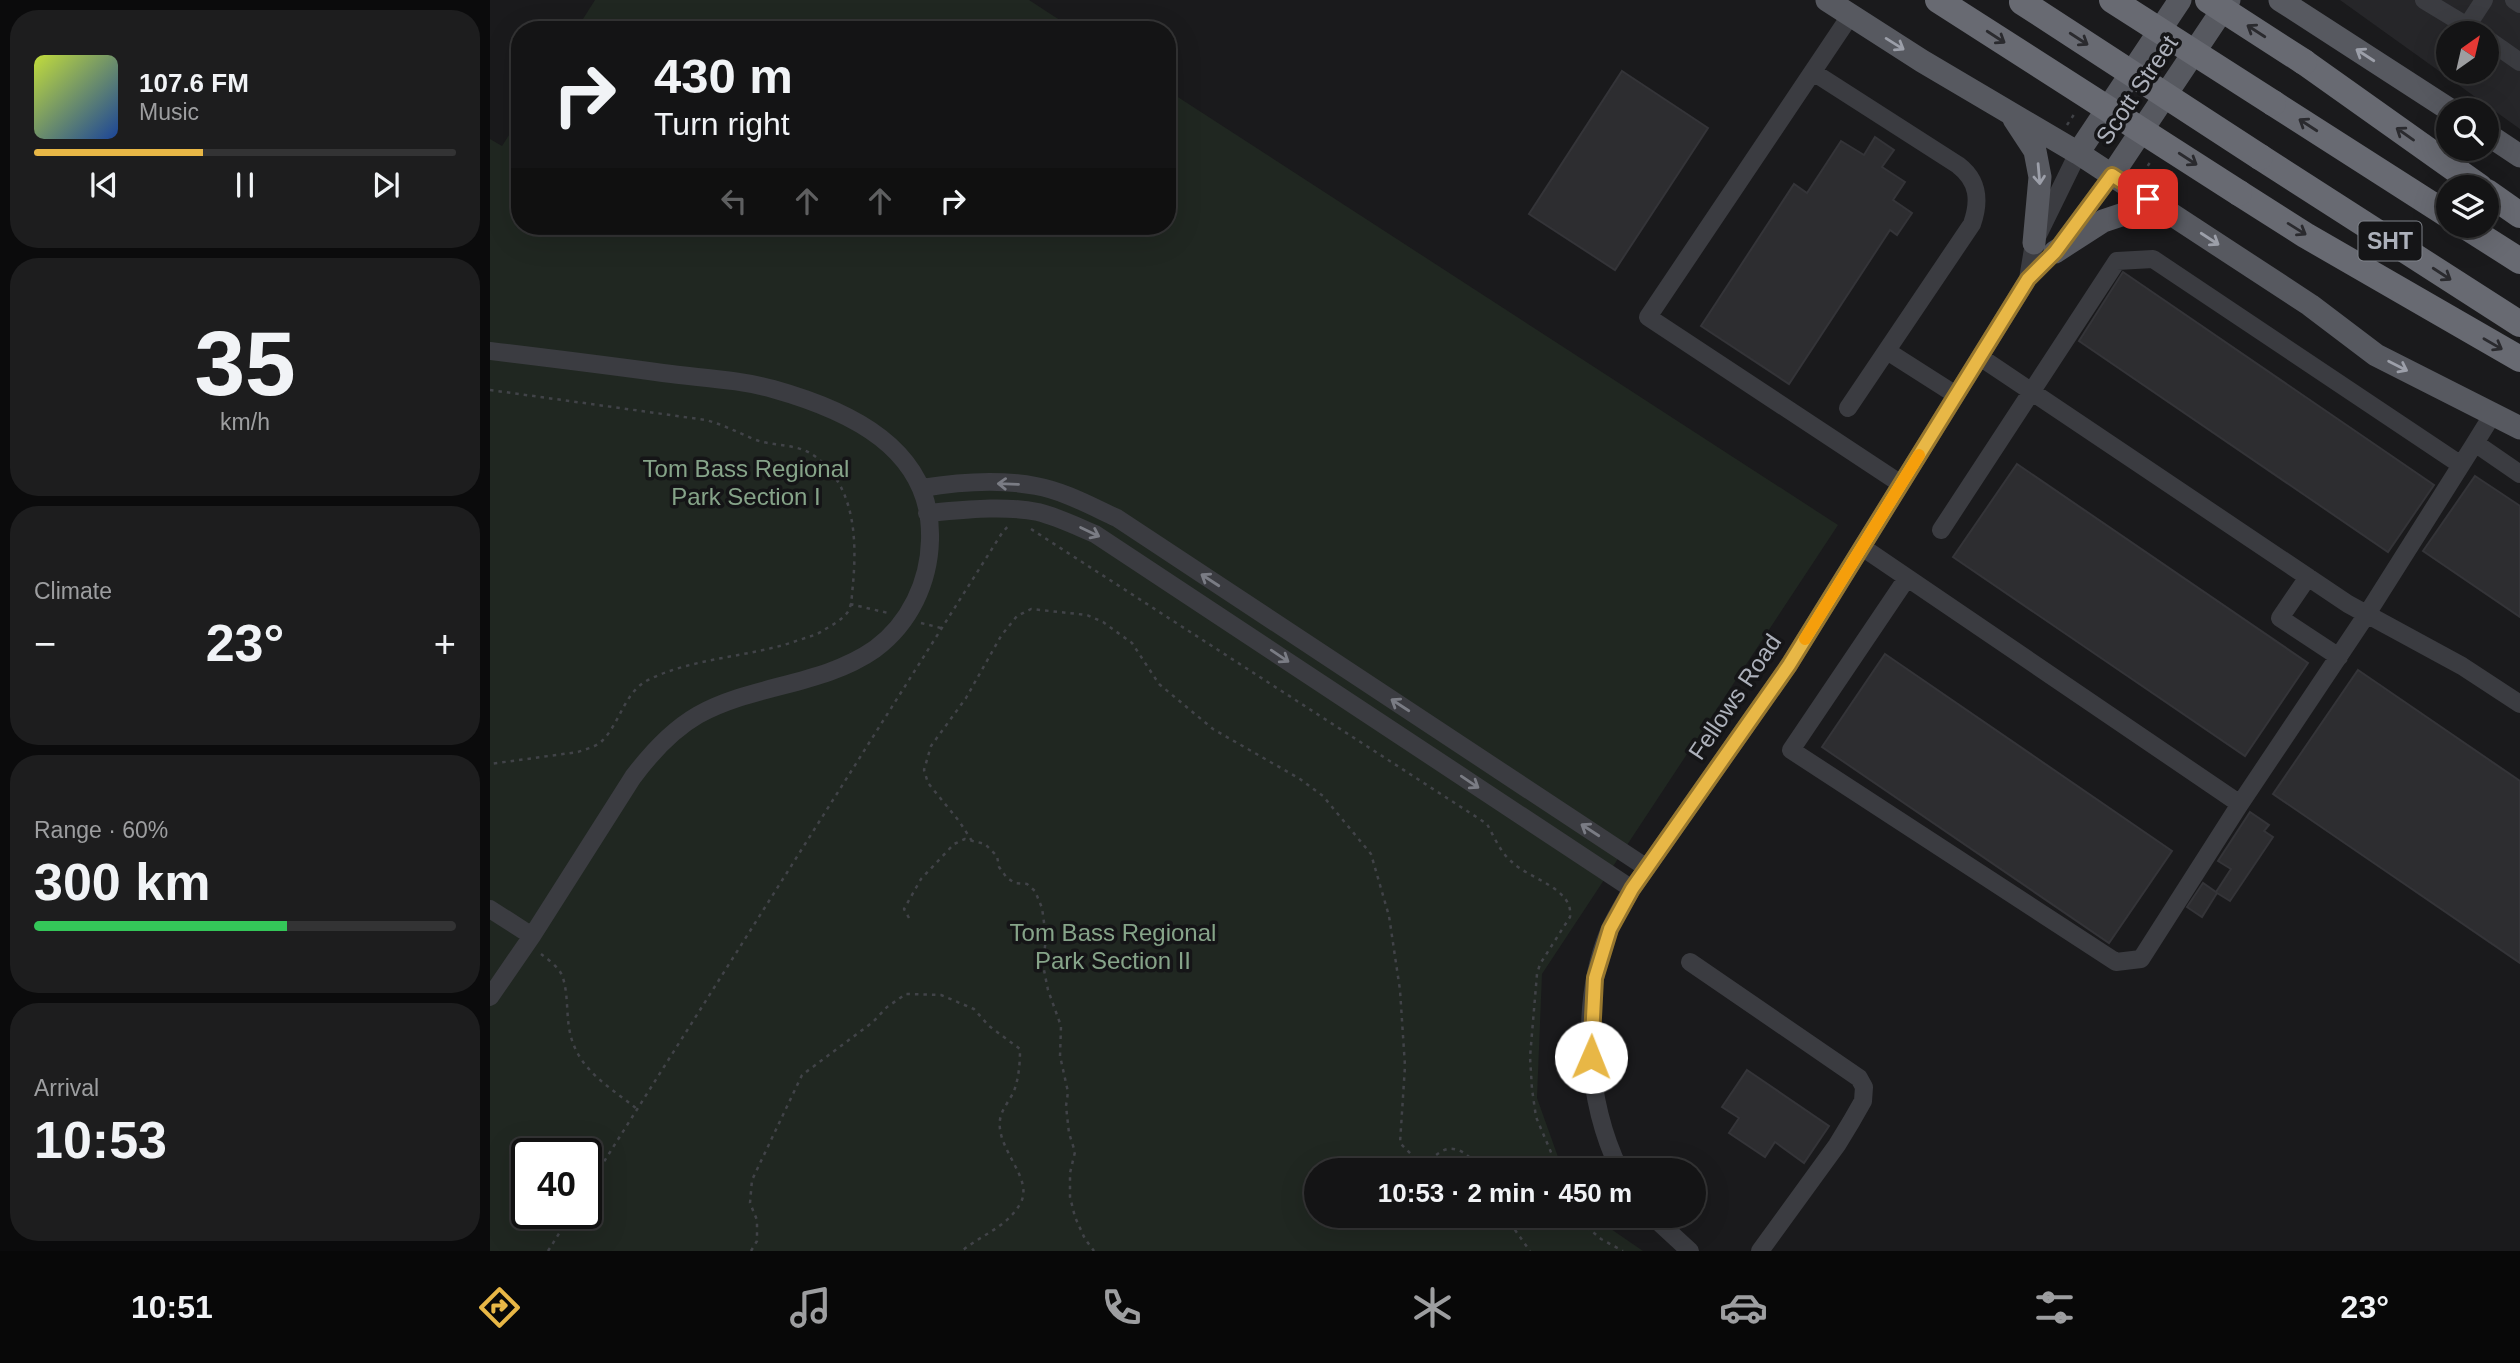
<!DOCTYPE html>
<meta charset="utf-8">
<style>
:root{--surface:#141415;--page:#1d1d1e;--text:#f1f3f6;--muted:#9d9ea0;--line:#333334;--accent:#e8b746}
body{margin:0;font-family:Arial,sans-serif;background:var(--page);color:var(--text);height:100vh;display:flex;flex-direction:column;font-size:26px;white-space:nowrap}
*{box-sizing:border-box;margin:0}
p{font-size:23px;color:var(--muted)}
.icon{flex:none;width:38px;height:38px;fill:none;stroke:currentColor;stroke-width:2;stroke-linecap:round;stroke-linejoin:round}
.map{position:relative;flex:1;overflow:hidden}
.panel{display:flex;flex-direction:column;gap:10px;padding:10px;background:#0b0b0c;width:490px}
.panel>*{flex:none}
.top-card{position:absolute;left:21px;top:21px;width:665px;height:214px;border-radius:28px;box-shadow:0 7px 28px #0002,0 0 0 2px var(--line);background:#141415;color:var(--text);overflow:hidden}
.needle{width:46px;rotate:34deg}
.tools{position:absolute;left:1946px;top:21px;display:grid;gap:14px}
.tools a{display:grid;place-items:center;width:63px;height:63px;border-radius:50%;background:var(--surface);box-shadow:0 7px 28px #0002,0 0 0 2px var(--line);font-size:35px}
.speed{position:absolute;left:21px;top:1138px;display:flex;gap:14px;font-size:35px;font-weight:700;text-align:center}
.speed>*{display:grid;place-content:center;width:91px;height:91px;border-radius:50%;background:var(--surface);box-shadow:0 7px 28px #0002,0 0 0 2px var(--line);line-height:1}
.speed .limit{border:4px solid #111;border-radius:10px;background:#fff;color:#111}
.pin{position:absolute;display:grid;place-items:center;width:60px;height:60px;color:#fff;margin:-30px;border-radius:14px;box-shadow:0 4px 10px #0006}
.me{position:absolute;width:77px;margin:-38px;rotate:1deg;stroke-linejoin:round;filter:drop-shadow(0 0 5px #0008)}
.turn{display:flex;align-items:center;gap:24px;height:147px;padding:0 28px;font-size:32px}
.turn .icon{width:91px;height:91px;stroke-width:2.5}
.turn b{display:block;font-size:49px;line-height:60px}
.lanes{display:flex;align-items:center;height:66px;padding:0 28px;background:#0003;justify-content:center;gap:35px;direction:ltr}
.lanes .off{opacity:.35}
.big{font-size:52px;font-weight:800;line-height:1.1}
.panel .card{flex:1;display:flex;flex-direction:column;justify-content:center;gap:10px;min-width:0;padding:0 24px;border-radius:28px;background:var(--page)}
.panel .dial{align-items:center;gap:0}
.dial b{font-size:91px;line-height:1}
.song{display:flex;align-items:center;gap:21px}
.cover{width:84px;height:84px;border-radius:10px;background:linear-gradient(135deg,hsl(70 70% 55%),hsl(220 70% 35%))}
.played{height:7px;border-radius:4px;background:linear-gradient(90deg,var(--accent) 40%,var(--line) 40%)}
.keys{display:flex;justify-content:space-around;direction:ltr}
.heat{display:flex;justify-content:space-between;align-items:center;font-size:38px;direction:ltr}
.charge{height:10px;border-radius:5px;background:linear-gradient(90deg,#34c759 60%,var(--line) 0)}
.trip{position:absolute;left:814px;top:1158px;width:402px;height:70px;border-radius:35px;background:var(--surface);box-shadow:0 7px 28px #0002,0 0 0 2px var(--line);font-weight:800;line-height:70px;text-align:center}
.menu{display:flex;height:112px;justify-content:space-around;align-items:center;background:#080808;color:var(--muted)}
.menu .icon{width:49px;height:49px}
.menu .selected{color:var(--accent)}
.menu b{font-size:32px;color:var(--text)}
main{display:flex;flex:1;min-height:0}
.map>svg:first-child{display:block}
.built{fill:#262629;fill-rule:evenodd}
.green{fill:#202721;fill-rule:evenodd}
.building{fill:#2d2d30;stroke:#343438;stroke-width:2}
.lines{fill:none;stroke-linecap:round;stroke-linejoin:round}
.path{stroke:#414348;stroke-width:2.5;stroke-dasharray:3.5 5;stroke-linecap:butt}
.minor{stroke:#3b3c41;stroke-width:18}
.major{stroke:#575960;stroke-width:23}
.highway{stroke:#686a72;stroke-width:26}
.highway-bridge{stroke:#686a72;stroke-width:26}
.oneway{stroke:#2a2a2e}
.oneway2{stroke:#9c9fa9}
.oneway3{stroke:#7a7c84}
.route-casing{stroke:#97772e;stroke-width:18}
.route{stroke:#e8b746;stroke-width:12}
.slow{stroke:#f59e0b;stroke-width:12}
.labels{text-anchor:middle;stroke-width:7;stroke-linejoin:round;paint-order:stroke}
.shield{fill:#151517;stroke:#7f828a;stroke-width:2}
.shield-label{font-size:23px;font-weight:bold;fill:#adb1bb}
.street-label{font-size:24px;fill:#adb1bb;stroke:#151517}
.park-label{font-size:24px;fill:#86a489;stroke:#151517}
</style>
<main>
<section class="panel">
<div class="card">
<div class="song"><i class="cover"></i><div><b>107.6 FM</b><p>Music</p></div></div>
<div class="played"></div>
<div class="keys"><svg class="icon" aria-label="previous" viewBox="0 0 24 24"><path d="M18 5L8 12l10 7zM5 5v14"/></svg><svg class="icon" aria-label="pause" viewBox="0 0 24 24"><path d="M8 5v14M16 5v14"/></svg><svg class="icon" aria-label="next" viewBox="0 0 24 24"><path d="M6 5l10 7-10 7zM19 5v14"/></svg></div>
</div>
<div class="card dial"><b>35</b><p>km/h</p></div>
<div class="card"><p>Climate</p>
<div class="heat"><a>−</a><b class="big">23°</b><a>+</a></div>
</div>
<div class="card"><p>Range · 60%</p><b class="big">300 km</b><div class="charge"></div></div>
<div class="card"><p>Arrival</p><b class="big">10:53</b></div>
</section>
<div class="map">
<svg width="2030" height="1251" viewBox="0 0 2030 1251">
<rect width="100%" height="100%" fill="#1a1a1c"/>
<path class="built" d="M1850,0H2030V129ZM1958,33H1997V72H1958Z"/>
<path class="green" d="M105,0H539L585,30H86Z
M677,90L1348,525L1052,974L1047,1098L1073,1171H826V1216H1102L1153,1251H0V139L12,146L30,118V226H677ZM37,1153H96V1213H37Z"/>
<path class="building" d="M1132,71L1218,128L1125,270L1039,214Z
M1385,137L1404,150L1392,167L1415,182L1403,200L1422,213L1407,235L1400,230L1299,384L1211,326L1304,184L1317,193L1351,141L1374,155Z
M1633,272L1944,485L1898,552L1589,341Z
M1527,464L1818,663L1755,756L1463,557Z
M1985,476L2030,506V617L1933,551Z
M1395,654L1682,851L1619,943L1332,747Z
M1868,670L2030,781V963L1783,794Z
M1760,812L1779,825L1774,831L1783,837L1740,901L1727,893L1712,917L1697,907L1713,883L1726,892L1741,869L1728,861Z
M1257,1070L1339,1126L1314,1163L1285,1142L1275,1157L1239,1133L1249,1118L1232,1107Z"/>
<g class="lines">
<path class="path" d="M1577,125L1585,113
M1653,173L1661,161
M0,390L216,420C234,425 249,433 266,440C286,447 308,443 326,457C365,487 367,539 363,584C362,592 362,603 359,610C354,619 342,625 334,630C327,635 318,637 309,640C262,657 206,657 160,679C134,691 131,722 112,741C106,747 96,749 88,752L0,764
M541,529L991,820L997,824C1004,837 1011,853 1022,862C1039,879 1084,888 1080,917L1050,964L1047,974L1040,1057L1042,1089L1046,1117L1069,1171
M360,604L398,613
M431,623L451,628
M482,841L469,821L438,783L434,770L441,746L476,698L511,636L527,616L541,609L597,615L613,622L642,643L669,684L723,729L810,779L833,796L881,854L899,916L910,990L915,1066L910,1143L926,1159L937,1161C943,1158 947,1154 952,1151C967,1143 984,1158 989,1171
M419,918L414,909L431,879L464,844L475,839L495,844L507,856L509,867L517,878L525,883L537,884L545,891L552,908L556,937L553,965L558,990L571,1026L570,1056L578,1092L576,1106L579,1133L585,1152L580,1173V1197L585,1217L595,1239L604,1251
M51,954C59,960 70,968 73,978C80,1001 74,1024 85,1048C97,1075 125,1091 147,1109
M96,1190L512,533L519,525
M1015,1216L1040,1251
M1084,1216L1111,1239L1133,1251
M58,1251L82,1213
M261,1251L267,1241V1220L260,1203L262,1180L312,1075L383,1022L397,1007L416,994L451,995L484,1009L499,1026L530,1049C530,1063 529,1077 524,1091C520,1100 511,1110 510,1120C506,1150 545,1179 530,1204C517,1227 491,1235 472,1251"/>
<path class="minor" d="M1934,0L1977,26
M2024,0L2030,4
M1360,16L1158,317L1411,484
M1988,33L1977,26L1994,0
M1997,39L2030,62
M1323,72L1468,165C1489,181 1490,201 1482,224L1358,408
M1538,279L1544,243L1588,153
M0,351C58,358 115,365 173,373C209,378 248,379 283,389C358,410 443,448 440,540C439,582 420,623 385,649C332,686 264,684 208,715C182,730 161,753 143,777L42,936L0,997
M1397,351L1466,395
M1490,357L1858,604L1972,666L2030,704
M2003,414L1985,443L2030,474
M432,488C468,482 510,479 546,486C574,491 601,506 627,518L1157,868
M437,513C473,510 512,505 548,512C568,517 586,526 605,534L1142,889
M1451,530L1627,261L1663,259L1971,465
M1372,547L1750,804L1877,614L1985,443
M1818,577L1790,618L1849,657
M1417,578L1301,750L1626,962L1651,959L1750,804
M0,909L42,936
M1200,962L1369,1078L1374,1087L1373,1101L1361,1122L1347,1145L1270,1251
M1130,1171C1096,1101 1089,1004 1119,931C1125,917 1134,903 1142,889L1299,665L1538,279L1565,252L1622,175
M1162,1216L1200,1251"/>
<path class="major" d="M1337,0L1432,61L1588,153L1820,305L1886,355L2030,428
M1790,0L1960,110
M1524,119L1545,151L1550,177L1544,243
M1997,134L2030,156
M1588,153L1690,0
M1622,175L1739,0
M1565,252L1613,221L1640,212L1675,210"/>
<path class="highway" d="M1814,62L1990,187
M1783,103L1958,215
M1770,157L2030,324
M1997,192L2030,215
M1749,193L1815,235L2030,359
M1975,226L2030,261"/>
<path class="highway-bridge" d="M1448,0L1749,193
M1622,0L1783,103
M1718,0L1814,62
M1532,2L1770,157"/>
</g>
<defs><path id="oneway-shaft" d="M-6 0H5M1.5-3L5.5 0L1.5 3" fill="none" stroke-width="1.6" stroke-linecap="round" stroke-linejoin="round" transform="scale(1.75)"/></defs>
<g class="oneway">
<use href="#oneway-shaft" transform="translate(1766 31) rotate(-147)"/>
<use href="#oneway-shaft" transform="translate(1506 37) rotate(33)"/>
<use href="#oneway-shaft" transform="translate(1589 39) rotate(33)"/>
<use href="#oneway-shaft" transform="translate(1818 125) rotate(-147)"/>
<use href="#oneway-shaft" transform="translate(1915 134) rotate(-145)"/>
<use href="#oneway-shaft" transform="translate(1698 159) rotate(33)"/>
<use href="#oneway-shaft" transform="translate(1807 229) rotate(32)"/>
<use href="#oneway-shaft" transform="translate(1952 274) rotate(33)"/>
<use href="#oneway-shaft" transform="translate(2003 344) rotate(30)"/>
</g>
<g class="oneway2">
<use href="#oneway-shaft" transform="translate(1405 44) rotate(32)"/>
<use href="#oneway-shaft" transform="translate(1875 55) rotate(-147)"/>
<use href="#oneway-shaft" transform="translate(1549 174) rotate(85)"/>
<use href="#oneway-shaft" transform="translate(1720 239) rotate(33)"/>
<use href="#oneway-shaft" transform="translate(1908 366) rotate(27)"/>
</g>
<g class="oneway3">
<use href="#oneway-shaft" transform="translate(518 484) rotate(-178)"/>
<use href="#oneway-shaft" transform="translate(600 532) rotate(26)"/>
<use href="#oneway-shaft" transform="translate(720 580) rotate(-147)"/>
<use href="#oneway-shaft" transform="translate(790 656) rotate(34)"/>
<use href="#oneway-shaft" transform="translate(910 705) rotate(-147)"/>
<use href="#oneway-shaft" transform="translate(980 782) rotate(34)"/>
<use href="#oneway-shaft" transform="translate(1100 830) rotate(-147)"/>
</g>
<g class="lines">
<g class="route-casing">
<path id="route" d="M1101,1057L1105,978L1120,929L1142,889L1299,665L1538,279L1565,252L1622,175L1658,199"/>
</g>
<use href="#route" class="route"/>
<path class="slow" d="M1315,639L1429,455"/>
</g>
<g class="labels">
<rect class="shield" x="1868.5" y="221.5" width="63" height="39" rx="5"/>
<g class="shield-label">
<text x="1900" y="249">SHT</text>
</g>
<g class="street-label">
<text transform="translate(1647 90) rotate(-56)" y="8">Scott Street</text>
<text transform="translate(1245 697) rotate(-56)" y="8">Fellows Road</text>
</g>
<g class="park-label">
<text x="256" y="477">Tom Bass Regional<tspan x="256" dy="28">Park Section I</tspan></text>
<text x="623" y="941">Tom Bass Regional<tspan x="623" dy="28">Park Section II</tspan></text>
</g>
</g>
</svg>
<div class="tools">
<a><svg class="needle" viewBox="-14 -14 28 28"><path d="M0-13l5 13h-10z" fill="#e53935"/><path d="M0 13l5-13h-10z" fill="#9d9ea0"/></svg></a>
<a><svg class="icon" aria-label="search" viewBox="0 0 24 24"><circle cx="10" cy="10" r="6"/><path d="M15 15l6 6"/></svg></a>
<a><svg class="icon" aria-label="layers" viewBox="0 0 24 24"><path d="M12 4l9 5-9 5-9-5zM3 14l9 5 9-5"/></svg></a>
</div>
<div class="speed"><div class="limit">40</div></div>
<div class="pin" style="left:1658px;top:199px;background:#d93025"><svg class="icon" aria-label="arrive" viewBox="0 0 24 24"><path d="M6 21V4h12l-3 4 3 4H6"/></svg></div>
<svg class="me" style="left:1101px;top:1057px" viewBox="-20 -20 40 40"><circle r="19" fill="#fff"/><path d="M0-13L10 11 0 6-10 11z" fill="#e8b746"/></svg>
<div class="trip">10:53 · 2 min · 450 m</div>
<div class="top-card">
<div class="turn"><svg class="icon" aria-label="right" viewBox="0 0 24 24"><path d="M7 20v-9h11M14 6l5 5-5 5"/></svg><div><b>430 m</b>Turn right</div></div>
<div class="lanes"><svg class="icon off" aria-label="left" viewBox="0 0 24 24"><path d="M17 20v-9H6M10 6l-5 5 5 5"/></svg><svg class="icon off" aria-label="ahead" viewBox="0 0 24 24"><path d="M12 20V5M6 11l6-6 6 6"/></svg><svg class="icon off" aria-label="ahead" viewBox="0 0 24 24"><path d="M12 20V5M6 11l6-6 6 6"/></svg><svg class="icon" aria-label="right" viewBox="0 0 24 24"><path d="M7 20v-9h11M14 6l5 5-5 5"/></svg></div>
</div>
</div>
</main>
<nav class="menu">
<b>10:51</b>
<svg class="icon selected" aria-label="directions" viewBox="0 0 24 24"><path d="M12 3l9 9-9 9-9-9zM9 14v-3h6M13 9l2 2-2 2"/></svg>
<svg class="icon" aria-label="music" viewBox="0 0 24 24"><path d="M9 18V5l10-2v13"/><circle cx="6" cy="18" r="3"/><circle cx="16" cy="16" r="3"/></svg>
<svg class="icon" aria-label="phone" viewBox="0 0 24 24"><path d="M5 4h4l2 5-3 2q2 4 5 5l2-3 5 2v4C11 20 4 13 5 4z"/></svg>
<svg class="icon" aria-label="climate" viewBox="0 0 24 24"><path d="M12 3v18M4 7l16 10M4 17L20 7"/></svg>
<svg class="icon" aria-label="car" viewBox="0 0 24 24"><path d="M5 17H2v-5l4-1 3-4h7l3 4 3 1v5h-3M9 17h6M6 11h13"/><circle cx="7" cy="17" r="2"/><circle cx="17" cy="17" r="2"/></svg>
<svg class="icon" aria-label="filters" viewBox="0 0 24 24"><path d="M4 7h16M4 17h16"/><circle cx="9" cy="7" r="2"/><circle cx="15" cy="17" r="2"/></svg>
<b>23°</b>
</nav>
